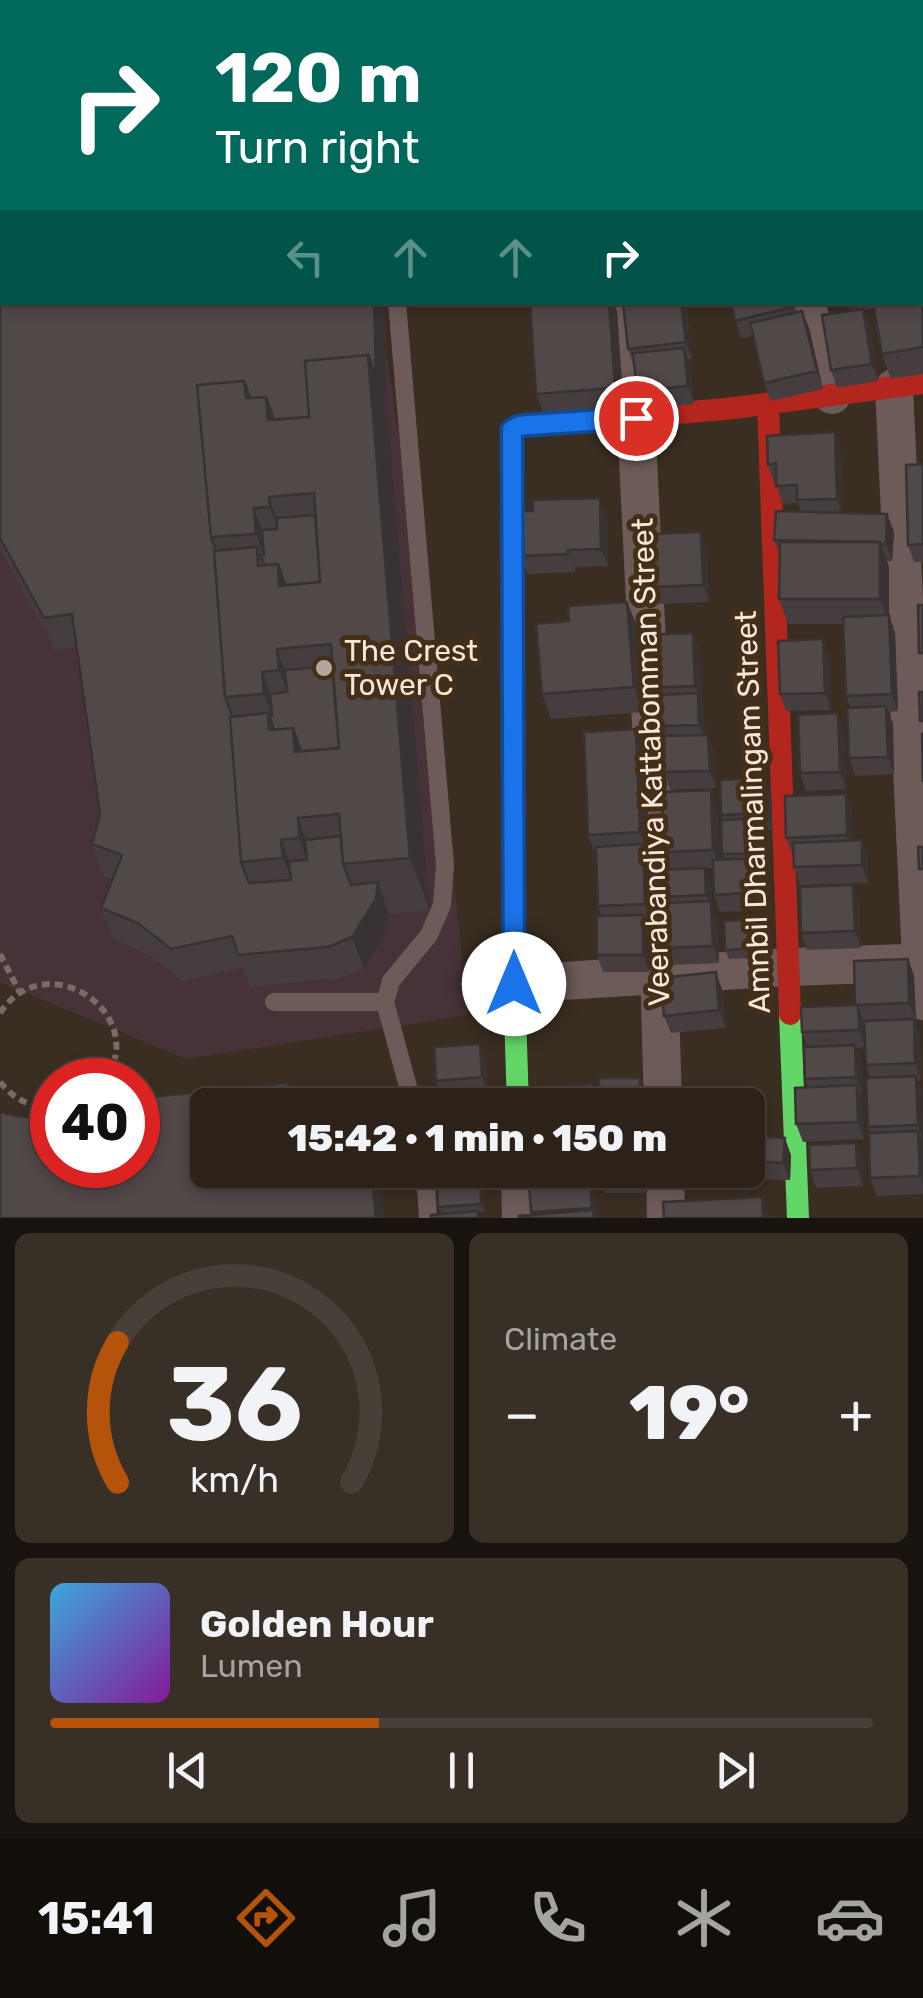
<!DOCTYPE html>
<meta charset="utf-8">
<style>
:root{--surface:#2c221a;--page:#382f27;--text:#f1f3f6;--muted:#a6a4a2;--line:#483f39;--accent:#b45309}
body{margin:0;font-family:Rubik,sans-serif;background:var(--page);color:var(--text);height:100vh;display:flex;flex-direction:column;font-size:38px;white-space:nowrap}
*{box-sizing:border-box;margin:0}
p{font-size:32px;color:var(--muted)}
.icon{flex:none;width:55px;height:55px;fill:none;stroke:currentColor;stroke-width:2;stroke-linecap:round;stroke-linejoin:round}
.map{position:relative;height:1218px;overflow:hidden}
.side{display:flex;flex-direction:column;gap:15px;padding:15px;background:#18130e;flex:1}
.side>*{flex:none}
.hud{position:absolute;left:0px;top:0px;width:925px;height:305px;box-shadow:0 5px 15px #0003,0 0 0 2px var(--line);background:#00695c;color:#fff;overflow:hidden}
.speed{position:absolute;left:30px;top:1058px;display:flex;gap:20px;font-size:50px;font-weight:700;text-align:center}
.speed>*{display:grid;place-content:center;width:130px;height:130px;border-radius:50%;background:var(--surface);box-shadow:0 5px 15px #0003,0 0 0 2px var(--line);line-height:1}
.speed .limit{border:15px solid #d22;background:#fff;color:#111}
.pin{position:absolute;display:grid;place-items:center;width:85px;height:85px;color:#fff;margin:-42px;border:5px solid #fff;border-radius:50%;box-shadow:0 2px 10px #0007}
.me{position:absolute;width:110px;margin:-55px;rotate:0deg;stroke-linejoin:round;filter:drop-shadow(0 0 8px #0008)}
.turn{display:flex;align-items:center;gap:35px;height:210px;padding:0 50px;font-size:45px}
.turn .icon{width:130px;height:130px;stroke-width:2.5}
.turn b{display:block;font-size:70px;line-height:85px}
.lanes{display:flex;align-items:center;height:95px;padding:0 50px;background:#0003;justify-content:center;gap:50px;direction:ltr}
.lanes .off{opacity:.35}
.big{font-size:75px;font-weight:800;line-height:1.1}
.side .tile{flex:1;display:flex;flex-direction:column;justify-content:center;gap:15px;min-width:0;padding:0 35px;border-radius:15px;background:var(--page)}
.side .dial{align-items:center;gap:0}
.dial svg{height:260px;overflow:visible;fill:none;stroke:var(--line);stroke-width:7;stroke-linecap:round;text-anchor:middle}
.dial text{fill:var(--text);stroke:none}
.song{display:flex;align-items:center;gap:30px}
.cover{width:120px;height:120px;border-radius:15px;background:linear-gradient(135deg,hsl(200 70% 55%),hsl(290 70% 35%))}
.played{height:10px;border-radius:5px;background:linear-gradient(90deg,var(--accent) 40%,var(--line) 40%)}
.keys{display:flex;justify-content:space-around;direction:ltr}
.heat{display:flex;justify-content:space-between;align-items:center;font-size:55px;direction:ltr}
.side .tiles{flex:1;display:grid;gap:15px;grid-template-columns:1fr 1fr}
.tile:last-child{grid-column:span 2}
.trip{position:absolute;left:190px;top:1088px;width:575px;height:100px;border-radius:15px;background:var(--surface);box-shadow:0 5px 15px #0003,0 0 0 2px var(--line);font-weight:800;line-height:100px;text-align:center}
.tabs{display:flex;height:160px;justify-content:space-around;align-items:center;background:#120e0a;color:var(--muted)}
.tabs .icon{width:70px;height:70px}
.tabs .on{color:var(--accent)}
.tabs b{font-size:45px;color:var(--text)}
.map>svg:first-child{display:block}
.commercial{fill:#473337}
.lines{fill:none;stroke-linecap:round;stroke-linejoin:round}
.path{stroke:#796b66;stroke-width:6;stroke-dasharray:8 5;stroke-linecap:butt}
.lane{stroke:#6c5b58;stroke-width:18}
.street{stroke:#6c5b58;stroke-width:38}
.fast{stroke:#63d668;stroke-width:22}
.jam{stroke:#b3261e;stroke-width:22}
.wall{fill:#463e3e}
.shaded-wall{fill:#393232}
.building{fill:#514848;stroke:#393232;stroke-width:2.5}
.route-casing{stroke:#114b97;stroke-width:25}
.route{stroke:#1a73e8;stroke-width:18}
.poi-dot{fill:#b4a69a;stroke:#442e17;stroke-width:4}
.labels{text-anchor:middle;stroke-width:10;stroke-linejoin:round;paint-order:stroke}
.poi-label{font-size:30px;fill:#f6e7da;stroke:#442e17;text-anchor:start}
.street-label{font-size:30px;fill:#f6e7da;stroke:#442e17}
</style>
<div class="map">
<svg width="923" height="1218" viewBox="0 0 923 1218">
<rect width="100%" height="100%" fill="#3a2e22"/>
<path class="commercial" d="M0,0L394,2H2V302L379,303L429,643L468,1015L186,1059L0,982Z"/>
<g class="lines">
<path class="path" d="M0,954L20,993
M0,1013C46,943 151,1014 105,1080
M0,1082C15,1100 29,1106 52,1109"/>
<path class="lane" d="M408,0L409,2
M397,302L445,865L442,905L429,935L391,981L385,1002L413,1105
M274,1002H385
M425,1170L428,1218"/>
<path class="street" d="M526,0L527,2
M695,0L696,2
M897,0V2
M922,128L923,130
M621,302L636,418L653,766L663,1105
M806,302L832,395
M894,388L923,1001
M514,984L789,967L906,963
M520,1170L521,1218
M665,1170L666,1218"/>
<path class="fast" d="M512,486L514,984L518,1105
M790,1014L798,1218"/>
<path class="jam" d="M768,405L790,1014
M512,486V430L519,426L726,409L923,383"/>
</g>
<path class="wall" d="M0,0L2,302H385L387,408L430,911L389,914L387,931L364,969L340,978L250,987L243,968L182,981L150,955L113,939L101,908L112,879L103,876L92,844L100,814L77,647L55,650L0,549Z
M417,0H503L504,2H418Z
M543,0H618V2H544Z
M784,0H873L874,2H785Z
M923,200V374L891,379L882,354L874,308L864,310L870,326L878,381L837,388L831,370L852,311L849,302H922Z
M686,302L692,359H688L690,365L694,404L643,409L637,391L634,366L628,349Z
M731,302H794L796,312L802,311L809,328L823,389L771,401L764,383L753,336L741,339Z
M617,312L624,413L546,419L536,394Z
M835,432L841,450L843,513L887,514L894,532L892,561H887L889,567V615L895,633L898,711L888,712L893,724L894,774L855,776L849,758L851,708L846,696L844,624H788L779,599L780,555L774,540L801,512L798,503L782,504L776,482H774L768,465Z
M923,464V562H914L908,545Z
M606,515L608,566L575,567V572L527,574L521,556Z
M701,532L707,550L709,602L658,604L652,587Z
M627,602L637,627L643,712L551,719L542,694Z
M700,651L702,702L705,711V735H708L714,752L716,788L670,790L664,772L663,736L659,726L658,705H650L643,688Z
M829,656L831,710L786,711L780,694Z
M636,729L645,754L650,857H648L649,862L651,922H646L650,933L649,972H603L597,955L601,916L598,906L596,856L588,835Z
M844,731L846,789L806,791L800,773Z
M765,778L771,795L772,830H767L769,836L770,870H766L768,876L769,910L720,912L714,895L713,868L671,870L664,852L711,790L717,808L719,860H724L722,854L723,820L721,815Z
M846,794L852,812L853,841L862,840L868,858V883L800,885L794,867L793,856L786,838Z
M712,886V905L717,919L719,963L670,965L663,948L662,909L658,897Z
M859,902L861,948L807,950L801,933Z
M768,928V957L729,959L725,950Z
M908,959L914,976L916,1020H914L920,1037L921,1081H918L922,1094L923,1194L877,1196L870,1178V1133L868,1127L870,1078L866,1065L865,1047L856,1048L861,1062L862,1095H860L863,1103L864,1139L803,1142L796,1124L808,1087L805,1079L807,1047L802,1032L856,1005Z
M716,972L722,990L726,1028L671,1033L664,1016Z
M480,1044L486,1061L488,1095L442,1098L436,1081Z
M748,1136L791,1155L790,1180L738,1178L735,1170H748Z
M856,1143L863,1161V1186L816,1188L810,1170Z
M435,1170H474L475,1180L483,1188L485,1212L441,1214L438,1207L437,1183Z
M529,1170H596L597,1188L593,1189L596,1197L598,1218L532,1215V1184Z
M647,1170V1193H606L599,1176Z"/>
<path class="shaded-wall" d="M374,302H385L387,408L430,911L410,858L368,355Z
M609,302H614L617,312L624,413L615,388Z
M681,302H686L692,359L686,342Z
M863,309L870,326L878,381L872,364Z
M802,311L809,328L823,389L817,371Z
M684,348L690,365L694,404L688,386Z
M266,397L282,441L268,420Z
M835,432L841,450L843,516L837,499Z
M269,497L288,550L289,560L270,507Z
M600,498L606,515L608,566L601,549Z
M254,508L273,562L275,587L256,534Z
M887,514L894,532L892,561L886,544Z
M701,532L707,550L709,602L703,585Z
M880,542L889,567V624L880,599Z
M278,564L293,607L279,586Z
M627,602L637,627L643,712L634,687Z
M889,615L895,633L898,711L892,694Z
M693,633L700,651L702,702L705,711L706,742L699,725L698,694L695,686Z
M823,639L829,656L831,710L825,693Z
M277,649L297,702L299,723L279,670Z
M262,672L281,725L283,747L264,694Z
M886,706L893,724L894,774L888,757Z
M838,713L844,731L846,789L840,772Z
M293,728L309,772L295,752Z
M636,729L645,754L650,857L640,832Z
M708,735L714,752L716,788L710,771Z
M765,778L771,795L772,830L766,813Z
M711,790L717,808L719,867L713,850Z
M846,794L852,812L854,853L847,835Z
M298,818L317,871L318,891L299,838Z
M763,818L769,836L770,870L764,853Z
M281,840L301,893L303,911L283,858Z
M862,840L868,858V883L862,865Z
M643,844L649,862L651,922L645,904Z
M761,858L768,876L769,910L762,892Z
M705,868L712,886V905L717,919L719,963L713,946L711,909L706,895Z
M378,882L389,914L387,931L364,969L352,937Z
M853,885L859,902L861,948L855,931Z
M643,915L650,933L649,972L643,955Z
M764,919L768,928V957L765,948Z
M908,959L914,976L916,1020L909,1003Z
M716,972L722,990L726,1028L719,1010Z
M858,1005L864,1023L865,1047L859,1030Z
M914,1019L920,1037L921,1081L915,1063Z
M480,1044L486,1061L488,1095L482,1077Z
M855,1045L861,1062L862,1095L856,1077Z
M916,1076L922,1094L923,1140L918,1125Z
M640,1078L647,1095V1105H640Z
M288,1083L296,1105H291Z
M593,1084L599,1101V1105H594Z
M857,1085L863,1103L864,1139L858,1122Z
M918,1131L923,1144V1185L920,1176Z
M785,1138L791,1155L790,1180L783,1163Z
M856,1143L863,1161V1186L857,1168Z
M371,1170H380L384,1218H376Z
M591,1170H596L597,1188Z
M640,1170H647V1193L640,1175Z
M590,1179L596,1197L598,1218H594L592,1208Z
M480,1180L483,1188L485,1212L481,1204Z
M762,1197L770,1218H763Z"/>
<path class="building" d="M0,0H200L201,2H2V302H374L376,376L368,355L305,361L309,417L274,420L266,397L250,398L244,381L197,385L211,537L216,550L214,551L225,697L232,716L230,717L241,862L249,883L291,880L289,861L307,860L305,840L341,836L343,864L351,885L378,882L376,899L352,937L328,947L238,955L232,936L171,949L138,923L101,908L122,855L92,844L100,814L72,614L44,618L0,538Z
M201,0H395L396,2H202Z
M447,0H502L503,2H437Z
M543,0H581L572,2H544Z
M701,0H773L774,2H701Z
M784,0H858L849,2H785Z
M922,200H923L922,272Z
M922,278L923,347L882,354L873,302H922Z
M530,302H609L615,388L536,394Z
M623,302H681L686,342L628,349Z
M731,302H791L792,307L735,321Z
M863,309L872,364L831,370L822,315Z
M802,311L817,371L764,383L750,323Z
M684,348L688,386L637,391L633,353Z
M368,355L410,858L343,864L339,814L298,818L299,838L281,840L283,858L241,862L230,717L268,713L269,730L293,728L295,752L339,748L331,644L277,649L279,670L262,672L264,694L225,697L214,551L257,547L258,566L278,564L279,586L320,582L314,493L269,497L270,507L254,508L256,534L211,537L197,385L244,381L246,398L266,397L268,420L309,417L305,361Z
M835,432L837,499L797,500V485L776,486V463L768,465L767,436Z
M923,464V544L908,545L906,465Z
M600,498L601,549L568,550V554L521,556L520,511H533V500Z
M776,511L887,514L886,544H880V542L774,540Z
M315,515L320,582L285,585L278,564L264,565L260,555H264L262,530L277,529V518Z
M701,532L703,585L652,587L650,534Z
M780,542H880V599H779Z
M627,602L634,687L542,694L536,624L569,621L568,606Z
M918,605H923V653H919Z
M889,615L892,694L846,696L843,617Z
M693,633L695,686L643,688L642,635Z
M823,639L825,693L780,694L778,641Z
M332,666L339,748L301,751L293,728L274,730L269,715H272L270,694L287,692L285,670Z
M919,692H923V721H920Z
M698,693L699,725L659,726L658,695Z
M886,706L888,757L849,758L847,708Z
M838,713L840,772L800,773L798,715Z
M636,729L640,832L588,835L584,732Z
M922,734H923V782Z
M708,735L710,771L664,772L662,736Z
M765,778L766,813L721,815L720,780Z
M711,790L713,850L664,852L662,792Z
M846,794L847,835L786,838L785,796Z
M763,818L764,853L722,854L721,820Z
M862,840V865L794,867L793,843Z
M643,844L645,904L598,906L596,847Z
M918,847H923V869H919Z
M761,858L762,892L714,895L713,860Z
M705,868L706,895L658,897L657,870Z
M853,885L855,931L801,933L800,887Z
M711,901L713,946L663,948L662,903Z
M643,915V955H597V916Z
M764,919L765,948L725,950L724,921Z
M908,959L909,1003L855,1005L854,961Z
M716,972L719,1010L664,1016L661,978Z
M858,1005L859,1030L802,1032L801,1007Z
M914,1019L915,1063L866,1065L864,1021Z
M480,1044L482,1077L436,1081L434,1047Z
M855,1045L856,1077L805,1079L804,1047Z
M916,1076L918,1125L868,1127L866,1078Z
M599,1078H640V1105H599Z
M138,1083L153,1097L288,1083L290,1103L302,1105H208V1170H371L376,1218H0V1112L16,1116L52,1119V1165H138Z
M593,1084L594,1105H534L532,1088Z
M857,1085L858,1122L796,1124L795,1088Z
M918,1131L920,1176L870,1178L869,1133Z
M748,1136L785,1138L783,1163L748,1161Z
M856,1143L857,1168L810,1170L809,1145Z
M435,1170H471L472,1175L435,1178Z
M529,1170H591V1171L529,1176Z
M599,1170H640V1175L599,1176Z
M590,1179L592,1208L531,1212L529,1184Z
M480,1180L481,1204L438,1207L437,1183Z
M762,1197L763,1218H664L663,1202Z
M593,1210L594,1218H519V1216Z
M478,1211V1218H431V1215Z"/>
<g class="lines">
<g class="route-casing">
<path id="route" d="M514,984L512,430L519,426L529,425L636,418"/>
</g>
<use href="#route" class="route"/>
</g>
<circle class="poi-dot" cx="324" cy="668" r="10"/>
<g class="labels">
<g class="poi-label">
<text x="344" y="661">The Crest<tspan x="344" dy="34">Tower C</tspan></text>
</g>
<g class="street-label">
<text transform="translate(651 762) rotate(-92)" y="10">Veerabandiya Kattabomman Street</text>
<text transform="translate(753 812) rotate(-92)" y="10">Amnbil Dharmalingam Street</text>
</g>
</g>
</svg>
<div class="speed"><div class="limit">40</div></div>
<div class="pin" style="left:636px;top:418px;background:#d93025"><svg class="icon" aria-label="arrive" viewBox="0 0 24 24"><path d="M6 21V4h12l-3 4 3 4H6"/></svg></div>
<svg class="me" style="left:514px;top:984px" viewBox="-20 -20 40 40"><circle r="19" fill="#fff"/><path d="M0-13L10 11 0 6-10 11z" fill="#1a73e8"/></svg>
<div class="trip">15:42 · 1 min · 150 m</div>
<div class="hud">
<div class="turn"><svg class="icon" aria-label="right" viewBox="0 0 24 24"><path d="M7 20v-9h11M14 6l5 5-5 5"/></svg><div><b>120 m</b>Turn right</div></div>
<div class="lanes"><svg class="icon off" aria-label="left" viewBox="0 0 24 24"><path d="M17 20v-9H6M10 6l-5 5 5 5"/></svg><svg class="icon off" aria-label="ahead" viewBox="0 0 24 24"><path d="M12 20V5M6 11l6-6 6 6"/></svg><svg class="icon off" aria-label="ahead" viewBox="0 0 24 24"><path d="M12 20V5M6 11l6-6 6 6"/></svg><svg class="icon" aria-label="right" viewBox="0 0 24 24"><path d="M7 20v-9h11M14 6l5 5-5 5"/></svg></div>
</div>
</div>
<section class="side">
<div class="tiles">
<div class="tile dial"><svg viewBox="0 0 100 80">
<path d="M14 69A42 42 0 1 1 86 69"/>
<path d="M14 69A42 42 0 0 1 14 26" stroke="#b45309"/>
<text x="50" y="56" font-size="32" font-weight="700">36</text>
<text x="50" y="72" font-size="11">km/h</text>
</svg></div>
<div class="tile"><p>Climate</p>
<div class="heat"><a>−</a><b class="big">19°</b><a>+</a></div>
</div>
<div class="tile">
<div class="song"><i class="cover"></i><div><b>Golden Hour</b><p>Lumen</p></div></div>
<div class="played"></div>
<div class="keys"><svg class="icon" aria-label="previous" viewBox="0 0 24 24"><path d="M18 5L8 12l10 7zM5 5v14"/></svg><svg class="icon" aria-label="pause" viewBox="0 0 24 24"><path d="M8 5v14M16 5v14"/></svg><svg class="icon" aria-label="next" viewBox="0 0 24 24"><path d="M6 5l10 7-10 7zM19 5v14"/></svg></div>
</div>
</div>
</section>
<nav class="tabs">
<b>15:41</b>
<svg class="icon on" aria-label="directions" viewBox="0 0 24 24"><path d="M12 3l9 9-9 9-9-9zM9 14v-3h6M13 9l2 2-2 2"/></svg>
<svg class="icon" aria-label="music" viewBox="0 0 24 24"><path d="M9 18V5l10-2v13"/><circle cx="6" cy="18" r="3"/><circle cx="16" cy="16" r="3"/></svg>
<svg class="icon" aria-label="phone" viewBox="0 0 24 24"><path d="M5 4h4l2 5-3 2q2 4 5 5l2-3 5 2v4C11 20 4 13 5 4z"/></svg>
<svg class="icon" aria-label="climate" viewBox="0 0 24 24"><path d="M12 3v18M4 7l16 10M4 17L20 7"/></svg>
<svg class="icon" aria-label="car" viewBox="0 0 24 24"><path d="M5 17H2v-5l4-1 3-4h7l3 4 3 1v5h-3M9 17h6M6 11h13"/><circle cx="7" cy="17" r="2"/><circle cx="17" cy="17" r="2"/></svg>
</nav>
